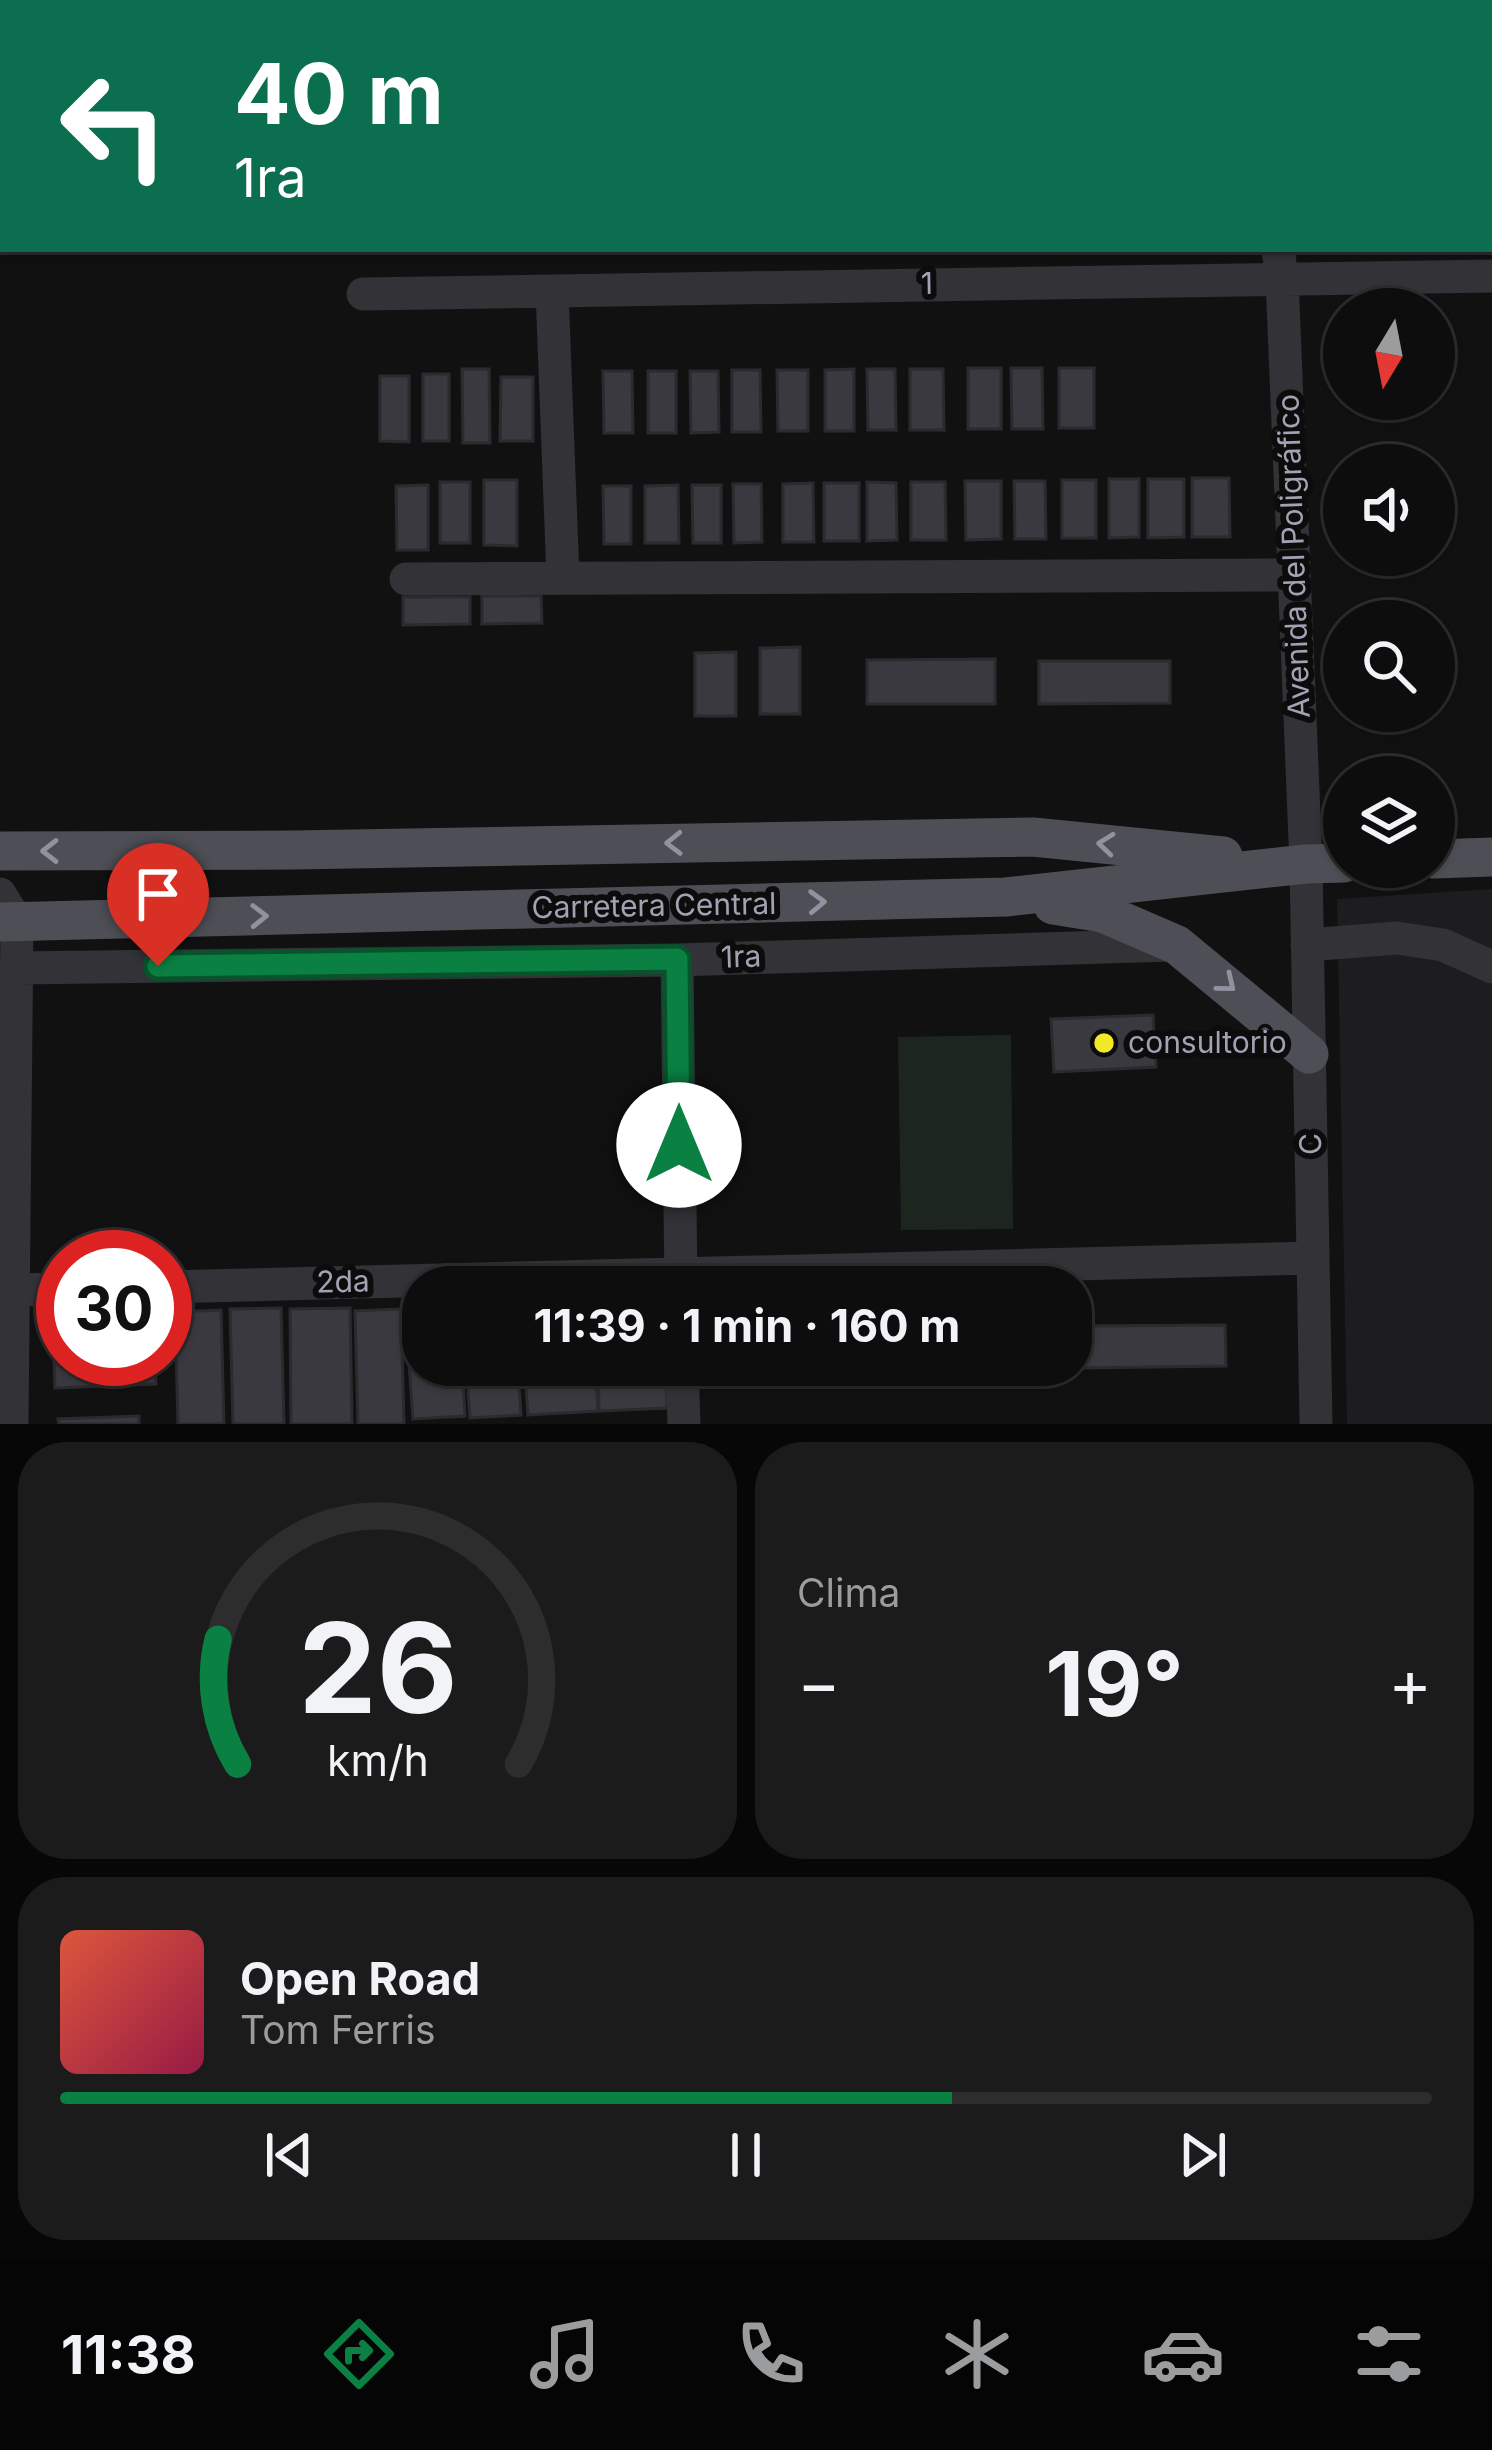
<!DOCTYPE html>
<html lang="es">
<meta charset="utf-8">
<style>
:root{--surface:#0d0d0e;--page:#1b1b1c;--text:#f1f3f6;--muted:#9a9c9e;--line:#2d2d2e;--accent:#0b8043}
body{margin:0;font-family:Inter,sans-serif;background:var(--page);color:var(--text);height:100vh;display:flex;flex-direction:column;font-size:45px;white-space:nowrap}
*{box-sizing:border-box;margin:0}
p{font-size:39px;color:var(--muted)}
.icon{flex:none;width:66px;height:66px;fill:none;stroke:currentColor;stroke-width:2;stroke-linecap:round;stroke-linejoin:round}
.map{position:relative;height:1424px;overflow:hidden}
.details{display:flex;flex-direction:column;gap:18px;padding:18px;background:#070708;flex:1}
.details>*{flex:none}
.banner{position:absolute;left:0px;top:0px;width:1494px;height:252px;box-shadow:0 3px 9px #0004,0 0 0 3px var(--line);background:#0b6e4f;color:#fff;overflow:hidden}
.needle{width:78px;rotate:190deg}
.controls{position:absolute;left:1323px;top:288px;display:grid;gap:24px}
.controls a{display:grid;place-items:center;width:132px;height:132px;border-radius:50%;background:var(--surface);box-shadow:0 3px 9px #0004,0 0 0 3px var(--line);font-size:60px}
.speed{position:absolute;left:36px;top:1230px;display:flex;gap:24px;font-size:60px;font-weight:700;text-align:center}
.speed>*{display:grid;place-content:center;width:156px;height:156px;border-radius:50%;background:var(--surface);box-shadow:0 3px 9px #0004,0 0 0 3px var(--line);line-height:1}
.speed .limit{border:18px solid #d22;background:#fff;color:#111}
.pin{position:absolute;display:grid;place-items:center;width:102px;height:102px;color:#fff;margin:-123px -51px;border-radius:50% 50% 50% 0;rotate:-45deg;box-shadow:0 0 12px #0007}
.pin .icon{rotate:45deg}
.me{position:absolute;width:132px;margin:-66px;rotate:0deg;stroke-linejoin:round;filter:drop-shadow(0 0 9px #0008)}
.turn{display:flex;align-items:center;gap:42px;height:252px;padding:0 36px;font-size:54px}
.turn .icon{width:156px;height:156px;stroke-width:2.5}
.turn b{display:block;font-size:84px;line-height:102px}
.big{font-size:90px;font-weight:700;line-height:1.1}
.details .widget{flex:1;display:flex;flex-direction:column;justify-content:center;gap:18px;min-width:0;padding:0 42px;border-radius:48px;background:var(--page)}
.details .dial{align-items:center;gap:0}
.dial svg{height:312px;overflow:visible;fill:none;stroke:var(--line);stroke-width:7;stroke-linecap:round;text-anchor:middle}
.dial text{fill:var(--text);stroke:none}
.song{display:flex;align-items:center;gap:36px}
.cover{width:144px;height:144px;border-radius:18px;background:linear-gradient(135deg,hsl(10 70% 55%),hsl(340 70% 35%))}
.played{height:12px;border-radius:6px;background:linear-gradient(90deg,var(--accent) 65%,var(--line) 65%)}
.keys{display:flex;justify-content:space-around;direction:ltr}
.heat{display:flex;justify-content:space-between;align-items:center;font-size:66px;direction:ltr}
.details .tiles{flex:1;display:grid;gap:18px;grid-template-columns:1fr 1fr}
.widget:last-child{grid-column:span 2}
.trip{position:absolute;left:402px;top:1266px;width:690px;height:120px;border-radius:48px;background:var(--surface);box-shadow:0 3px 9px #0004,0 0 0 3px var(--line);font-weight:700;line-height:120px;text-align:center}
.tabs{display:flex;height:192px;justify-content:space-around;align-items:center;background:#050506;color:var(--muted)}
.tabs .icon{width:84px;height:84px}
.tabs .current{color:var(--accent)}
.tabs b{font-size:54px;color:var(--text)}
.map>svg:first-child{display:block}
.built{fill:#1d1d1f}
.green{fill:#1d251f}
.building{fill:#3a393f;stroke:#2c2a2e;stroke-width:3}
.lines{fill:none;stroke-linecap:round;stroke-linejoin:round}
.minor{stroke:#323237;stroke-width:33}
.major{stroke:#4e4e56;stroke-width:39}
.oneway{stroke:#9191a0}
.route-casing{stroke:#07532c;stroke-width:30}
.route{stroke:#0b8043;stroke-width:21}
.poi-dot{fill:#f2e828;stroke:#0c0c0d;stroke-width:4.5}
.labels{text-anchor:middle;stroke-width:12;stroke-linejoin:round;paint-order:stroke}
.street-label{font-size:30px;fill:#a2a2b3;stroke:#0c0c0d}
.poi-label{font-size:30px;fill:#a2a2b3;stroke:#0c0c0d;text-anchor:start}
</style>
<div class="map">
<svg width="1492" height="1424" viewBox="0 0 1492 1424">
<rect width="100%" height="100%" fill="#111112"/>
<path class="built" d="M0,0H1179V3H3V225H0Z
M1492,889V1424H1347L1337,899Z"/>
<path class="green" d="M1011,1035L1013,1229L901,1230L898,1037Z"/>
<path class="building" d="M1411,0H1492V37L1491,3H1411Z
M968,368H1001V429H968Z
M1011,368H1042L1043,429H1012Z
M1059,368H1094V428H1059Z
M462,369H489L490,443H463Z
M854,369V431H825V370Z
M867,369H895L896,430H868Z
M910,369H943L944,430H910Z
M732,370H760L761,432H732Z
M777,370H808V431H778Z
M603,371H632L633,433H604Z
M648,371H676V433H648Z
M690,371H718L719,432L691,433Z
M423,374H449V441H423Z
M380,376H409V442L380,441Z
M501,377H533V441H500Z
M1192,478H1229L1230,537H1192Z
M1109,479H1139V537L1109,538Z
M1148,479H1184V537L1148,538Z
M484,480H517V546L484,545Z
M1062,480H1096V538H1062Z
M965,481H1001V539L966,540Z
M1014,481H1045L1046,539H1015Z
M440,482H470V543H440Z
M867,482L896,483L897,540L867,541Z
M911,482H945L946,540H911Z
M813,483L814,542H783V484Z
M824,483H859V541H824Z
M733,484H761L762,542L734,543Z
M428,485V550H397L396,486Z
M678,485L679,543H645V486Z
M692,485H721V543H693Z
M603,486H631V544H604Z
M482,596H541L542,623L482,624Z
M403,597H470V624L403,625Z
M800,647V714H760V648Z
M736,652V716H695V653Z
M995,659V704H867V660Z
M1039,661H1170V703L1039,704Z
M1153,1015L1156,1067L1054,1072L1051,1019Z
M423,1307V1365H462L465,1416L413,1419L405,1308Z
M281,1308L284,1424H233L230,1309Z
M350,1308L352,1424H291L290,1309Z
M401,1309L404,1424H358L355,1311Z
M221,1310L224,1424H178L175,1312Z
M1225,1325L1226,1366L1082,1368V1326Z
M63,1330V1359H145V1366L155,1365L156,1384L55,1388L53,1331Z
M466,1365H518L521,1415L470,1418Z
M524,1365H595L598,1411L528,1415Z
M598,1365H666L667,1408L599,1411Z
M139,1416V1424H59L58,1419Z"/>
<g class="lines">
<path class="minor" d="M1235,0V3
M1278,249L1282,278L1306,864L1316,1424
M552,291L563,578
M363,294L1492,276
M406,579L1294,575
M0,894L17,922L12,1424
M1307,945L1397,938L1443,945L1492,967
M677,960L681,1287
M16,968L677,960L1172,945
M165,1287L1313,1258
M14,1290L63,1289
M682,1365L684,1424"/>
<path class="major" d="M0,851L293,850L1033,837L1223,856
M1434,859L1492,857
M1053,905L1103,913L1177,945L1309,1054
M0,922L1006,897L1306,864L1344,863"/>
</g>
<defs><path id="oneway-chevron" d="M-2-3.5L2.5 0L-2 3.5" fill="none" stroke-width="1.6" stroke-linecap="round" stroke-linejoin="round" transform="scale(3)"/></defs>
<g class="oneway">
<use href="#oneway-chevron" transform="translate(674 843) rotate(179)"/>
<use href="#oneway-chevron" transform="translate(1106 844) rotate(-174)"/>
<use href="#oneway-chevron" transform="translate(50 851) rotate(180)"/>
<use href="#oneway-chevron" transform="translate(817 902) rotate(-2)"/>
<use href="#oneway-chevron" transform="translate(259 916) rotate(-1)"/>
<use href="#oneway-chevron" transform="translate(1227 984) rotate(39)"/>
</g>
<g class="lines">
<g class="route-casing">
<path id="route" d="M158,966L677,959L679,1145"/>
</g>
<use href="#route" class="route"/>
</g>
<circle class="poi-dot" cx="1104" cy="1043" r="12"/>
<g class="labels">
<g class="street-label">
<text transform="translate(927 284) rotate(-1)" y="10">1</text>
<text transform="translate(1294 556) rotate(-92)" y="10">Avenida del Poligráfico</text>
<text transform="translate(654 906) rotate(-1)" y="10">Carretera Central</text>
<text transform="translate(741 957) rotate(-2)" y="10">1ra</text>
<text transform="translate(1311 1144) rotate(-91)" y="10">C</text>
<text transform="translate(343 1282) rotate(-1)" y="10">2da</text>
</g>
<g class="poi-label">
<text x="1128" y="1053">consultorio</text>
</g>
</g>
</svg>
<div class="controls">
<a><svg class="needle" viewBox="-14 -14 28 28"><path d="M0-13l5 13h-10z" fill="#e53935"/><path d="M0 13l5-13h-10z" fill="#9a9c9e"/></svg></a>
<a><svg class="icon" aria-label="sound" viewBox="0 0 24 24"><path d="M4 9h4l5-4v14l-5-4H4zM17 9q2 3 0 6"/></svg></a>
<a><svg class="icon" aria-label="search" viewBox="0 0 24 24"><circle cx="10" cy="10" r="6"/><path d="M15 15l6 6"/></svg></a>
<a><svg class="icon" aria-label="layers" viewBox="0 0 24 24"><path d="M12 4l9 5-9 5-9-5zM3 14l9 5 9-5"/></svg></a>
</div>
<div class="speed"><div class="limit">30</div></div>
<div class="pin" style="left:158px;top:966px;background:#d93025"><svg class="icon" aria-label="arrive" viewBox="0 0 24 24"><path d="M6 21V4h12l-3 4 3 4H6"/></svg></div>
<svg class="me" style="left:679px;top:1145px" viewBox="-20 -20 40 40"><circle r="19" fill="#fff"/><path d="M0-13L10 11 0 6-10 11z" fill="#0b8043"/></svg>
<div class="trip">11:39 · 1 min · 160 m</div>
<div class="banner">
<div class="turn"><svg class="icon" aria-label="left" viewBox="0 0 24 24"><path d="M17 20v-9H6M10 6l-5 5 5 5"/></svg><div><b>40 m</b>1ra</div></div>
</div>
</div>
<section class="details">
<div class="tiles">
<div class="widget dial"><svg viewBox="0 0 100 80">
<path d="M14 69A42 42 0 1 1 86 69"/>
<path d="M14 69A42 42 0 0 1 9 37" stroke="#0b8043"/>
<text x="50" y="56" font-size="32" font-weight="700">26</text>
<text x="50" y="72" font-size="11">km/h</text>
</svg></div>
<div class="widget"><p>Clima</p>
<div class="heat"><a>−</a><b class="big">19°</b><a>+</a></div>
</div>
<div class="widget">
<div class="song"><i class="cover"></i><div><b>Open Road</b><p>Tom Ferris</p></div></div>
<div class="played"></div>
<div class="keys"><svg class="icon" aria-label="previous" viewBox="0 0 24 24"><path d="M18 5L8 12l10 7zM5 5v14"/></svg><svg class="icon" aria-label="pause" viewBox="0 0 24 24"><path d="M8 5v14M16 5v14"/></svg><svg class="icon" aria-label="next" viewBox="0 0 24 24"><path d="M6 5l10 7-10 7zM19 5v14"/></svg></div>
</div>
</div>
</section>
<nav class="tabs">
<b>11:38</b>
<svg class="icon current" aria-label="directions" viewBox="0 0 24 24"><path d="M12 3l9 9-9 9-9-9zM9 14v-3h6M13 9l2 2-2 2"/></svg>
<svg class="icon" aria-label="music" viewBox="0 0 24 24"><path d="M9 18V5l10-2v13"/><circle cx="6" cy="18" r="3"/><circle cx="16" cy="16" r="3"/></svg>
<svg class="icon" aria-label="phone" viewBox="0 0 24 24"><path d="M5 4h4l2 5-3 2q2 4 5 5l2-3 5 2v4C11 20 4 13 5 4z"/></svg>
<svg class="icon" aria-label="climate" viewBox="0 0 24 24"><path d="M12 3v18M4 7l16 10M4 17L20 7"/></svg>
<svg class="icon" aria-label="car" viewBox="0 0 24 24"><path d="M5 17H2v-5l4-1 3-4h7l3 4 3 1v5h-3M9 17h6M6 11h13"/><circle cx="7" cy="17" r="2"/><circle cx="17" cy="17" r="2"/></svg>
<svg class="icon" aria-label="filters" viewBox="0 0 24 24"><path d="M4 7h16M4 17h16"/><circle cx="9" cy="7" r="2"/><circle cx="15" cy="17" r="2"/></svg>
</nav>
